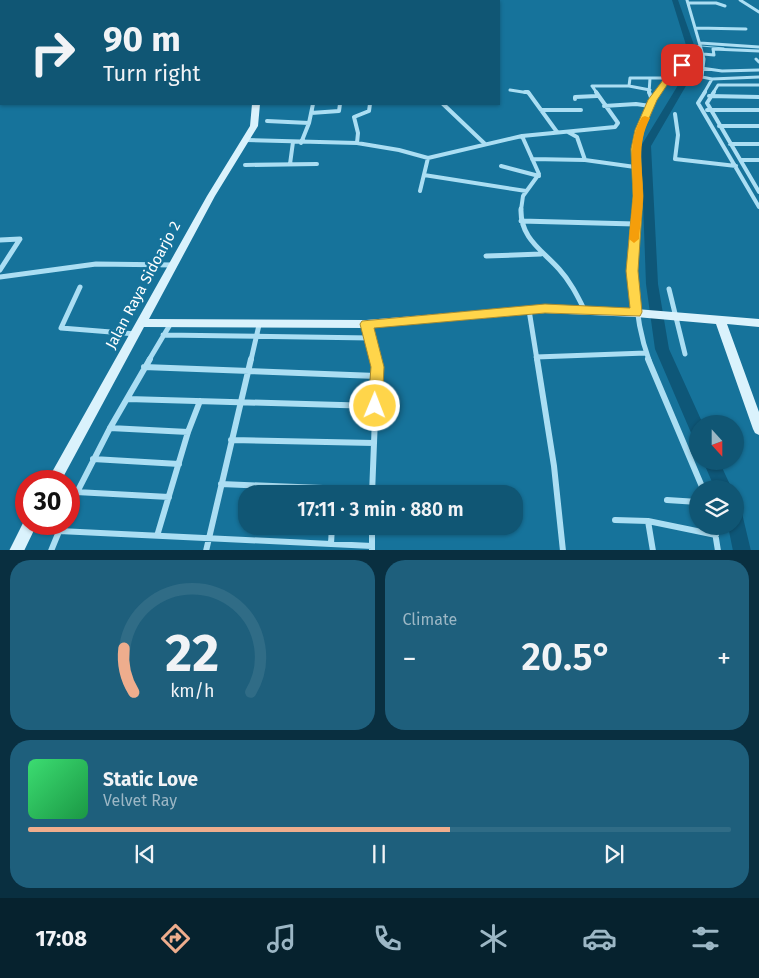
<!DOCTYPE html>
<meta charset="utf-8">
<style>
:root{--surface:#105674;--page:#1e5f7c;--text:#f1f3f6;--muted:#9cb7c5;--line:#306c86;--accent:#eead8d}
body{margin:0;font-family:"Fira Sans",sans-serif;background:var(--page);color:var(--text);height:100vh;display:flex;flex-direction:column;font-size:19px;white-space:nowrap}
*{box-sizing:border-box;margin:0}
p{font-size:16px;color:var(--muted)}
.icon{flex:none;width:28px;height:28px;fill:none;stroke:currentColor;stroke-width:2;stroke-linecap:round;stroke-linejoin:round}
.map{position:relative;height:550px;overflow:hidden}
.panel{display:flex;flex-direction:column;gap:10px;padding:10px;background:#092f40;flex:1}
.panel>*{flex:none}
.banner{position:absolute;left:0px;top:0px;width:500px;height:105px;box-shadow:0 1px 4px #0004;background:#105674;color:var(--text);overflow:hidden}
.needle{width:32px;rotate:159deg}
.tools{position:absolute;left:689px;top:415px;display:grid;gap:10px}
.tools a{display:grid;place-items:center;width:55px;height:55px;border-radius:50%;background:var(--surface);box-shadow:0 1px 4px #0004;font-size:25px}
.speed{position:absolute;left:15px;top:470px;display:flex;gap:10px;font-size:25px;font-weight:700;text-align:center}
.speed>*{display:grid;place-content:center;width:65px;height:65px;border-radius:50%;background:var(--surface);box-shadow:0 1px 4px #0004;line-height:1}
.speed .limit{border:8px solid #d22;background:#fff;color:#111}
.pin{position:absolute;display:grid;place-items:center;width:42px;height:42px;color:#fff;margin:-21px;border-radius:10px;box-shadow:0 2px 8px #0006}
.me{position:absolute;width:55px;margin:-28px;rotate:1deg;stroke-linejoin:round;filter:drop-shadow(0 0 4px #0008)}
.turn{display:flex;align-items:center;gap:18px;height:105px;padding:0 20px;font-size:22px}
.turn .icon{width:65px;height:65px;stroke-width:2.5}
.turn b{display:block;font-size:35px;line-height:42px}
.big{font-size:38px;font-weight:600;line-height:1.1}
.panel .widget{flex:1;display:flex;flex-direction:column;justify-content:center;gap:8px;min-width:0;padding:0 18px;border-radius:20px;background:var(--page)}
.panel .dial{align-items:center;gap:0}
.dial svg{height:130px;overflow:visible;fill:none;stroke:var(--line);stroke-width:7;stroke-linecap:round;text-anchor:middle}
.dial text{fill:var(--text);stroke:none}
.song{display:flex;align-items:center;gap:15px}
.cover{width:60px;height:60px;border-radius:8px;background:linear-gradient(135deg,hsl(140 70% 55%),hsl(140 70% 35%))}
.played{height:5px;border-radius:2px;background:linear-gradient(90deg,var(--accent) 60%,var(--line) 60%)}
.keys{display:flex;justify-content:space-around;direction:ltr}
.heat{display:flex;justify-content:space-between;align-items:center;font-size:28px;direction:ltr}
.panel .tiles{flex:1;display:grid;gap:10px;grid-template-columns:1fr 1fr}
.widget:last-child{grid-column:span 2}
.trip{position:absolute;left:238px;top:485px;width:285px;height:50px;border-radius:20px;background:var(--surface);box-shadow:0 1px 4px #0004;font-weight:600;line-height:50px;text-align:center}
.tab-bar{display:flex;height:80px;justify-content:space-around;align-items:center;background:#06222e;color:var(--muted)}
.tab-bar .icon{width:35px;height:35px}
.tab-bar .selected{color:var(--accent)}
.tab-bar b{font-size:22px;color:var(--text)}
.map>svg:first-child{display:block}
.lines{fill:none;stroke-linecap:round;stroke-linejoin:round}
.stream{stroke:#9ddef5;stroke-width:1}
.river{fill:#0e5778;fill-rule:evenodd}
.street-far3{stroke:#abdef3;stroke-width:3}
.street-far2{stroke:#abdef3;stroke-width:4}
.street-far1{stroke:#abdef3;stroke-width:5}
.street{stroke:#abdef3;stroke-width:6}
.secondary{fill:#daf2fc;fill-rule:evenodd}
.route{fill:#ffd54a;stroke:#a68a30}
.slow{fill:#f59e0b}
.labels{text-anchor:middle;stroke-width:5;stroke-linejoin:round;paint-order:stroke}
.street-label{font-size:15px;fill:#fff;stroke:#16739b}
</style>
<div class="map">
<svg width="759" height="551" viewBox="0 0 759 551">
<rect width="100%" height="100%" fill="#16739b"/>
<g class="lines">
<path class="stream" d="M690,45L724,48"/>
<path class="river" d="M672,0H678L694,45V72L651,146L658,284L669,349L703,424H698V437L692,435L655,349L646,284L641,146L686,72V45Z
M703,461H719L732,489H715Z
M735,506L741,509L751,551H733L728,526H735Z"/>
<path class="street-far3" d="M687,0L704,59L702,77L712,79L759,77
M740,0L759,12
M688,3H716L725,6
M696,28L746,29
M700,43L759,47
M703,54L714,55L713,49L759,51
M756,59L759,62
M629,86L630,78H668
M510,90L529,93
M597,93L592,86H629L650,90
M649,93L650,78
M658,93L680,65L722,71L759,70
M704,93L712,79
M713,93L718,85H759"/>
<path class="street-far2" d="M525,92H528L557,132
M649,92L652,100
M705,92L698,103L759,207
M714,92L707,103L759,192
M709,96L759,97
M575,99V97L597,96
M443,104L485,144
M604,106L636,104L650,106
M541,110H581
M707,110H759
M311,113L339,111L340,104
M675,114L678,135L675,159L736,166
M267,121L309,123L313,104
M719,126H759
M568,132L577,137L585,160
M246,140L357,143L399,150L428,158L522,136L615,127L618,123L596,92
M301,143L309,123
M357,143L358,133L354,117L369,111L370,104
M730,144H759
M532,159L585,160L635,167
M741,160H759
M290,164L293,142
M245,165L317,164
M501,166L539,176
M424,175L526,191
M420,191L428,158
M521,210L523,196L539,174L522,136
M637,210L635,146L643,120L658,92"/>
<path class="street-far1" d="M521,209C520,238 542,250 559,269C570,281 577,295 584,309
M637,209C634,261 631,311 649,360
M521,221L635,224
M0,240L20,239L0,270
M486,256L541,254
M0,277L96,264L174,265
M80,287L61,328L136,334
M669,289L685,354
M529,310L537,360
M366,324L375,360
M163,335L371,338
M536,357L646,353
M149,360L171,323
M251,360L259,325"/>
<path class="street" d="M537,359L554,466L563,551
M648,359L703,489
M144,367L376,376
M128,399L375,406
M110,428L188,432
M231,440L374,443
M93,459L179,464
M221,484L373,490
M76,492L169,497
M372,494L377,367L375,359
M667,500L698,502
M69,508L110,428L150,359
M615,520L648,521L716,535
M648,521L653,551
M372,526V551
M714,526L718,551
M59,531L372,546
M157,536L188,432L200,401
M331,544L332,526
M51,551L62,524
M206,551L251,359"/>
<path class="secondary" d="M292,0H298V1H292Z
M252,104H260L258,126L215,196L149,319L366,320L545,305L636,309L759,319V327L727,324L759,412V435L755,433L753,429L716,324L636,317L545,313L366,328L144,327L61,481H47L207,196L250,126Z
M25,519H26V524H37L24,551H9Z"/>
</g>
<path class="route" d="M679,63L685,65L671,79L657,100L644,130L640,149L643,196L638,271L642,312L640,316L545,313L374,328L384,367L382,406L380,411H370L368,406L371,367L360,324L362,321L545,304L630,308L626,271L633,196L631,149L635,130L648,100L666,76Z"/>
<path class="slow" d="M645,116L650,118C636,145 643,168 643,196C643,210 640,225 639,239L634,243L629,239C630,225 632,211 633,197C634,168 626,143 642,117Z"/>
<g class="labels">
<g class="street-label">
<text transform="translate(143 285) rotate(-62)" y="5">Jalan Raya Sidoarjo 2</text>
</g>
</g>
</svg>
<div class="tools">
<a><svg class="needle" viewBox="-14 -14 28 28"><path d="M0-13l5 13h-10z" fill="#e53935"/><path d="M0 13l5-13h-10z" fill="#9cb7c5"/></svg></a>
<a><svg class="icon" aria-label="layers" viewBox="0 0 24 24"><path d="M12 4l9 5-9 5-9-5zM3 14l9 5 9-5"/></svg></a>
</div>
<div class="speed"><div class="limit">30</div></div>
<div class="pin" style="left:682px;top:65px;background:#d93025"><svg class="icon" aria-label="arrive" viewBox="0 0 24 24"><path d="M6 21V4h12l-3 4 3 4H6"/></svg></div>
<svg class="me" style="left:375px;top:406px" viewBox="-20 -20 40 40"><circle r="17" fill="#ffd54a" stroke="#fff" stroke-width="3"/><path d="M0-11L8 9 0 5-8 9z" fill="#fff"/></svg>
<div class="trip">17:11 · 3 min · 880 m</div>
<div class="banner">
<div class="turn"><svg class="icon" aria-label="right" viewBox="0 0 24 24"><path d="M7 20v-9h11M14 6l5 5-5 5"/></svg><div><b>90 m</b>Turn right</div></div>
</div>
</div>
<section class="panel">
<div class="tiles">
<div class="widget dial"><svg viewBox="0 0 100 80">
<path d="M14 69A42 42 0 1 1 86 69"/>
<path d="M14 69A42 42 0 0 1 8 42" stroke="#eead8d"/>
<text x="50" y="56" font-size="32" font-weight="700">22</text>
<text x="50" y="72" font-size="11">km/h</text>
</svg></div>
<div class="widget"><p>Climate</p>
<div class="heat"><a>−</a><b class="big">20.5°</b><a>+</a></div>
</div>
<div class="widget">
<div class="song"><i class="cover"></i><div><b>Static Love</b><p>Velvet Ray</p></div></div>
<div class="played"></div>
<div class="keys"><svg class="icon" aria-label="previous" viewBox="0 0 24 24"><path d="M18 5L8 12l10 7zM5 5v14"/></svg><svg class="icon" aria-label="pause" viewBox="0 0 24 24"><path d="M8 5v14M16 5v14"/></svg><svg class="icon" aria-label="next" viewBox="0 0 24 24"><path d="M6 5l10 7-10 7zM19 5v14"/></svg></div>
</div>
</div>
</section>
<nav class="tab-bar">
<b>17:08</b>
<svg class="icon selected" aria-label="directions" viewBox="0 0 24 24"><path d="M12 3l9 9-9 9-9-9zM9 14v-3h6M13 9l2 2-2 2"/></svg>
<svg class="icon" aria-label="music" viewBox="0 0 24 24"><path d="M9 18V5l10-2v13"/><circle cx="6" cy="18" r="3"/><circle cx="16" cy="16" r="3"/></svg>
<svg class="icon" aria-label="phone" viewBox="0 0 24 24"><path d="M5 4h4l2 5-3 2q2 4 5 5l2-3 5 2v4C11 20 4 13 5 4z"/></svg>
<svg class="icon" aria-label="climate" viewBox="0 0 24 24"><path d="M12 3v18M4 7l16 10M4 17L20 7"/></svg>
<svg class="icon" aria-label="car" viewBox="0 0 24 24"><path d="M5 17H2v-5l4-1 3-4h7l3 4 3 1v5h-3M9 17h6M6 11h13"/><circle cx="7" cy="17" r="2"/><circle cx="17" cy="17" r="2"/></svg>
<svg class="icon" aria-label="filters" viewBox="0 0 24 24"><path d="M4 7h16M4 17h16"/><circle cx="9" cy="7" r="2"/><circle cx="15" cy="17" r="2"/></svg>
</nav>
